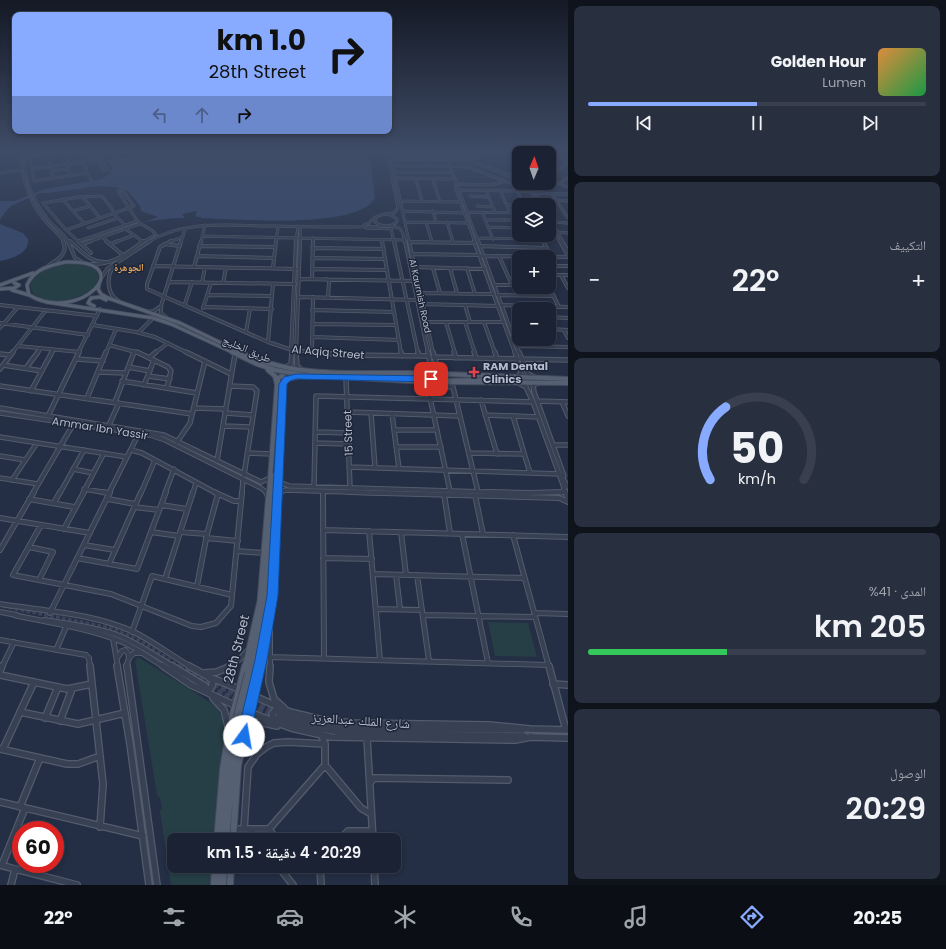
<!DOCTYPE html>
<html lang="ar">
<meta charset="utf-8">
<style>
:root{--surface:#1b2233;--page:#282f3f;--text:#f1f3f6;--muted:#a0a4ac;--line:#393f4e;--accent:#88abff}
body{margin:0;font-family:Poppins,"Noto Naskh Arabic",sans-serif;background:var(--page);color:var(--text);direction:rtl;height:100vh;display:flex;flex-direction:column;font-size:15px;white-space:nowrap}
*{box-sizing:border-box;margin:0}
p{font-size:13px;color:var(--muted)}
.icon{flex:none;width:22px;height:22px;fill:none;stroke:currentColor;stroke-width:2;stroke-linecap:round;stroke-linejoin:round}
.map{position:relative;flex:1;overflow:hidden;direction:ltr}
.sheet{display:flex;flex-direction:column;gap:6px;padding:6px;background:#0f131c;width:378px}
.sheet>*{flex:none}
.hud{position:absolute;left:12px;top:12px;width:380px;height:122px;border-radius:8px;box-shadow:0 2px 6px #0003,0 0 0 1px var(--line);direction:rtl;background:#88abff;color:#111;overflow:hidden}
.needle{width:26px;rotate:2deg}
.controls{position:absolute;left:512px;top:146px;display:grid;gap:8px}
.controls a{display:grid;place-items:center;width:44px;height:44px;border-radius:8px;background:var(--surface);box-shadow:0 2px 6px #0003,0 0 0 1px var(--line);font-size:20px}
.speed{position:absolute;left:12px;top:821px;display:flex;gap:8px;font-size:20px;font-weight:700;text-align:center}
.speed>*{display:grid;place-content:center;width:52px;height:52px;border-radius:50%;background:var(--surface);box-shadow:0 2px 6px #0003,0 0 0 1px var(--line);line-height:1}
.speed .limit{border:6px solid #d22;background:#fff;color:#111}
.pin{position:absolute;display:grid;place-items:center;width:34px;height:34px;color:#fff;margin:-17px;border-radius:8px;box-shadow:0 2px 6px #0006}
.me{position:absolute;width:44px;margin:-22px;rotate:13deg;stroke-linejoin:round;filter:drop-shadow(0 0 3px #0008)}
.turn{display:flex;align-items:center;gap:14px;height:84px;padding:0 20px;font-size:18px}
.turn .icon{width:52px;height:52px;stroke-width:2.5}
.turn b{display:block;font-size:28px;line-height:34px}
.lanes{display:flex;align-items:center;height:38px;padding:0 20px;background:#0003;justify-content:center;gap:20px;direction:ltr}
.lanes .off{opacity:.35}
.big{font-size:30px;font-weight:600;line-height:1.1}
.sheet .card{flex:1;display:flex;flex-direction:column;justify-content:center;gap:6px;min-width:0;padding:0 14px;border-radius:8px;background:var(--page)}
.sheet .dial{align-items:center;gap:0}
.dial svg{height:104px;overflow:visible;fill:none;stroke:var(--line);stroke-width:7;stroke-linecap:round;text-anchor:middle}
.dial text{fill:var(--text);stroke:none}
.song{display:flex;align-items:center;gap:12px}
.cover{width:48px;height:48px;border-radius:6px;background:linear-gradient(135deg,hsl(30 70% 55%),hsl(140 70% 35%))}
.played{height:4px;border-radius:2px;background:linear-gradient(90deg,var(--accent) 50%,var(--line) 50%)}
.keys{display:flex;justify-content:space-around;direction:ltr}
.heat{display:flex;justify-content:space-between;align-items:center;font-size:22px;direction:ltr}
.charge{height:6px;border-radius:3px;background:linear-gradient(90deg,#34c759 41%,var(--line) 0)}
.trip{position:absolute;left:167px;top:833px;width:234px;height:40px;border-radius:8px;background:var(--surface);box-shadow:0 2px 6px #0003,0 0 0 1px var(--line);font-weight:600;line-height:40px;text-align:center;direction:rtl}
.menu{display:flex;height:64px;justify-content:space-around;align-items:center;background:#0b0e14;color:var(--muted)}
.menu .icon{width:28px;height:28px}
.menu .active{color:var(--accent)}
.menu b{font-size:18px;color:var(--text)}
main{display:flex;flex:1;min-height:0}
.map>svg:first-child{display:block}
.green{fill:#263e45}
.water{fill:#36486c}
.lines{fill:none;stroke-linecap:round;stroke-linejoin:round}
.minor-tunnel-far1{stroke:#3a4359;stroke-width:4;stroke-dasharray:4 2;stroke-linecap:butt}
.minor-tunnel{stroke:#3a4359;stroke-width:5.5;stroke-dasharray:5.5 2.5;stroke-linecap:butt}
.minor-far4-casing{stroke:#535c6d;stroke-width:3}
.minor-far3-casing{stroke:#535c6d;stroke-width:4}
.minor-far2-casing{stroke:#535c6d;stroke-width:5.5}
.minor-far1-casing{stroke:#535c6d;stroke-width:6}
.minor-casing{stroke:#535c6d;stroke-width:8}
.major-far3-casing{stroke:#424a5c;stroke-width:4.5}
.major-far2-casing{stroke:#424a5c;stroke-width:6}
.major-far1-casing{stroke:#424a5c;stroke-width:7}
.major-casing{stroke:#424a5c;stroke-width:8}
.minor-far4{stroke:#384153;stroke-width:2}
.minor-far3{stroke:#384153;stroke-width:2.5}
.minor-far2{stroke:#384153;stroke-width:3.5}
.minor-far1{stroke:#384153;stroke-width:4}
.minor{stroke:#384153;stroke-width:5.5}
.major-far3{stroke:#566073;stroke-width:3}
.major-far2{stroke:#566073;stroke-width:4}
.major-far1{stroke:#566073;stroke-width:5}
.major{stroke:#566073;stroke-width:6}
.major-bridge-casing{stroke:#424a5c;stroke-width:8;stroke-linecap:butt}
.major-bridge{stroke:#566073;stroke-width:6}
.route{fill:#1a73e8;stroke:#114b97}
.health-dot{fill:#e0444e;stroke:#1d2638;stroke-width:1.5}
.labels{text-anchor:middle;stroke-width:3;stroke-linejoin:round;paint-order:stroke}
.far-street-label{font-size:9px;fill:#b5bccd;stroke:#1d2638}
.far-neighbourhood-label{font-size:10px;font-weight:bold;fill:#e0a35e;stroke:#1d2638}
.street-label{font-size:11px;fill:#b5bccd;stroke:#1d2638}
.poi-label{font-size:11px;font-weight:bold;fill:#b5bccd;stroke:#1d2638;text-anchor:start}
.near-street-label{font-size:13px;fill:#b5bccd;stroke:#1d2638}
</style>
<main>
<section class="sheet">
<div class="card">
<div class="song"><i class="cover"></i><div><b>Golden Hour</b><p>Lumen</p></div></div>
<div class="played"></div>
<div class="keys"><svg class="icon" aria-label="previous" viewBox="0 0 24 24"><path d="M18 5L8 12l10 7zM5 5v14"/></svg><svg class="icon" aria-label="pause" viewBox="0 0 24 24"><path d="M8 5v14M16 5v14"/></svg><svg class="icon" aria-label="next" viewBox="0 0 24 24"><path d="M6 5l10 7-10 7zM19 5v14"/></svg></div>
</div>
<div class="card"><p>التكييف</p>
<div class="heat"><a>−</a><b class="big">22°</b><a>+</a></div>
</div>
<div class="card dial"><svg viewBox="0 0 100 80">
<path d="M14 69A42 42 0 1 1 86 69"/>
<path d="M14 69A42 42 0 0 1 26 13" stroke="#88abff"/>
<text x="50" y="56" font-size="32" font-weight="700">50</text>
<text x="50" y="72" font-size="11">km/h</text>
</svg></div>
<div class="card"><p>المدى · 41%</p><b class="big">205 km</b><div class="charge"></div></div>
<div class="card"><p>الوصول</p><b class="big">20:29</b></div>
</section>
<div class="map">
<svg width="568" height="885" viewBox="0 0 568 885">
<rect width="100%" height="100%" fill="#242e44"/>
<path class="green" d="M68,264C127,265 89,305 50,301C33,299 22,286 39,274C48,267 58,266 68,264Z
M488,622L528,623L537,657L495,656Z
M138,657L216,706L226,725L215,840H174V866H213L211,885H171L160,811L162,808L160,798L157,795L135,661Z"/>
<path class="water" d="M165,152H206L216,155L210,152H369L375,198C358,230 236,219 203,218L195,216L197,212L196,211L183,214L182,215L185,217L183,218C169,218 158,220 145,222L158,217L141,211L140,206L129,192L115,187L99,186L48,193H40L11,206L6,211L0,220V201H14L45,189L102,179L108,175L113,169L107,160Z
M0,224L23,233L28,239C30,253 12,259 0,261Z"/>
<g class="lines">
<path class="minor-tunnel-far1" d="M3,606L114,629L141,641L180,667"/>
<path class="minor-tunnel" d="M178,666L239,696
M210,688L237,701
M245,699L276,712
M243,703L274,717"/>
<g class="minor-far4-casing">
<path id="minor-far4" d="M20,152C22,177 28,202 45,221C51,228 59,234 64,242
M23,152C24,179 32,200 49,221C55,228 65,234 68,242
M29,152L34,181L87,173
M65,152L70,176
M81,152L87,173L91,180
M95,152L97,160L104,171L108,170L102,160L100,152
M390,152L409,242
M417,152L419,160
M445,152L478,242
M484,152L469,159L449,160H471L487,152
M509,152L519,156
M542,152L545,153
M560,152L568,154
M0,153L5,152
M446,154L464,152
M549,154L568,161
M48,155L53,178
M29,157L65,152
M390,159L445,160
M393,166H447
M450,166L468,167L510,183L515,188L525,205
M549,166L556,168
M31,169L97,160
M51,171L68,169
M395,172L450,173
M0,173L21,170
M510,175L519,170
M549,175L568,164
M396,178L452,179
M519,178L471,161L519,180
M416,179L422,201
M433,179L440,202
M549,180L568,187
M531,183L528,186L539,205
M534,183L531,186L542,205
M456,184L492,185L505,181
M559,184L568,178
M455,187L475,242
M457,188L459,190L517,191
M122,190L134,206L129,208L118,191Z
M486,190L495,212
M500,190L510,213
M518,191L532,192
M536,193L568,194
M552,194L568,218
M470,196L488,197
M83,197L100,218
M63,200L84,223
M557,200L568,201
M400,201L461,202
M43,203L79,197L100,196L103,197L115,213
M43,203L66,230L79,242
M507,205H519
M477,206L493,207
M129,208L138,222L153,231L156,235
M73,211L90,206
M403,211L465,213
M433,211L436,222
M467,212L519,213
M482,212L493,239
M114,214L125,225
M384,214L394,213L398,208L387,152
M384,214L391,215L397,219V222C390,228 383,227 375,222L376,217Z
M549,217L563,242
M485,220H519
M405,222L468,223
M426,222L432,242
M447,222L453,242
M549,222L560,242
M552,222L568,223
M364,225L369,223L374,218
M298,226L300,227V242
M388,226C402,227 402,229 405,242
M488,227L519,228
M88,228L118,218
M366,228L392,229
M391,229L394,242
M66,230L129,208
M557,232L568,233
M134,235L143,242
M540,235L543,242
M202,236L296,238
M102,237L108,242
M299,238L405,240
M477,238L542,239
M382,239V242
M79,241L138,221
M88,242L139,224
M116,242L134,235L124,228
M143,242L153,236
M148,242C186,219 231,226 274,226C311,227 347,228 384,226
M169,242L183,237
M181,242L185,229L187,228
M201,242L205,225
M276,242L278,227
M296,242L298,226
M313,242V238"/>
</g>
<g class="minor-far3-casing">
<path id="minor-far3" d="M68,241L75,258L84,263
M70,241C82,252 90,263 108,262
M78,241L91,253
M106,241L124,256
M141,241L143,242
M171,241L160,247L147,284V289L268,342L292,350L326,353
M382,241L401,353
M394,241L418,353
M405,241L428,353
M409,241L433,353
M452,241L453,243
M474,241L515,353
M478,241L519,353
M543,241L551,257
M560,241L568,256
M562,241L568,251
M409,242L475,243
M82,244L91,241
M110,244L118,241
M164,244L180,246
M199,246L275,247
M480,246L547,248
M312,248L384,249
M411,254L480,255L481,257
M197,256L274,258
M483,256L568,257
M499,256L512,285
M516,256L519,263
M312,258L385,259
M90,264C115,265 125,254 144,241
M49,265C58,260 69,253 63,241
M153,266L296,269
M549,266H568
M113,267C106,278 107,295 119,301
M194,267L201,241
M414,267L485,269
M273,268L276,241
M433,268L440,293
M450,268L457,293
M467,268L475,294
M312,269L387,270
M549,275H568
M561,275L568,288
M102,277L107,269L150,241
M299,279L413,281
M312,279L313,241
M327,279L329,281L328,298
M169,282L295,284
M202,283L205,267
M223,283L226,268
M494,285H519
M549,287L559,307
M420,293L494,294
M207,295L272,296
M497,295L554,296
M299,297L417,300
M185,304L192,282
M422,304L498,306
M0,305L97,316
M465,305L470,322
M501,305L568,307
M203,307L272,309
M203,308L211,283
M312,310L394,312
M147,312L154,311L161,306
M166,317L161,313V306L181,241
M549,317L568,318
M426,322H504
M446,322L455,353
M465,322L475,353
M484,322L495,353
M0,323L88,335
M312,324L396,325
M93,325L136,332L155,337L188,353
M0,328L18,307
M549,329L568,330
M564,330L568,338
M139,332L153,318
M246,332L250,309
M312,337L399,340
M533,339L536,346
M268,342L273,284
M109,345L139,353
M18,346L80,352
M516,346L568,347
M312,352L313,297
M12,353L46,310
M37,353L40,349
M51,353L53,350
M78,353L100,309
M106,353L116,329
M133,353L134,351
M155,353L168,343
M291,353L296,241
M296,353L300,241"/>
</g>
<g class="minor-far2-casing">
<path id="minor-far2" d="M137,352L168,367L171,371L167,388
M186,352L231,374
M296,352L297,366L302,370
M315,352L343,355L429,356
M401,352L402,356
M418,352L419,356
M433,352L438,371L443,373
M454,352L456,358
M474,352L476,358
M495,352L497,359
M515,352L521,374L517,377
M519,352L528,374L534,377
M0,354L11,355
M433,357L518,359
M149,358L156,352
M77,359L103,361
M521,359L568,360
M3,365L42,371
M128,367L150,371
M286,367L291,364L292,352
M26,368L38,352
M0,369L13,352
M98,372L125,373
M427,373L431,369L428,352
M148,376L170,379
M346,378L350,488
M122,381L197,393
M519,383L526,387L533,402L566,493
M538,383L533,385L534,392L564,476
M427,384L450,491
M144,385L154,360
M0,386L192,414
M230,386L253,387L257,391L244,475
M428,386L453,387L478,492
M31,391L52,352
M87,398L106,352
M481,400L497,454
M537,401L568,402
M115,402L134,352
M562,402L568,416
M0,408L164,435L261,482L270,478
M194,408L225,409
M348,412L460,416
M0,413L150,435L165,440L261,488L267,493
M225,413L253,415
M371,413L375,468
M392,414L399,469
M485,415L538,417
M48,416L79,352
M513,416L530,473
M109,425L119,403
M223,426L251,427
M394,430H437
M316,432L349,433
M0,437L127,457
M177,442L190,423L205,361
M315,443L349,444
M553,445H568
M396,447H441
M131,450L142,453L216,493
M248,453L272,454
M469,453L524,454
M0,456L25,460
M217,461L235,354
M349,467L560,474L568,487
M73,469L93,473
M0,478L38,484
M12,480L37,443
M279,482L289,486L520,493
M314,487L316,396L533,402
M84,489L108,493
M323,491V493
M33,493L74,423
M60,493L84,450
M83,493L104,453
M109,493L139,433
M141,493L155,460
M165,493L174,469
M193,493L196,483
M242,493L243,479
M280,493L285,490L382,493
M561,493L563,492L564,488"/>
</g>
<g class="minor-far1-casing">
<path id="minor-far1" d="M102,492L110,493
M214,492L234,501H241
M266,492L268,497
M323,492L324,658
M348,492L559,498L568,502
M486,492L529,493L563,492
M565,492L568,499
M444,494L450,533
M278,495L281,492
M475,495L483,534
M29,499L74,507
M108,499L135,504
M54,503L60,492
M161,505L187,509
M134,507L159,510
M0,518L90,533
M41,525L13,575L111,594L192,626L201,627L216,623L231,606L242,492
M64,529L84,492
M323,530L568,537
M369,531L380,660
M151,532L179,536
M180,532L207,534
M401,532L406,575
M462,534L488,663
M513,535L549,667
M206,538L238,541
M84,545L115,550
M29,547L53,552L39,580
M0,550L34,492
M237,551L264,553
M77,558L137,569L166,492
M323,558L372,559
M109,564L141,492
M373,574L524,578
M396,575L400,609
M417,575L429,661
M165,579L193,492
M197,586L207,534L218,494
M0,604C44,611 93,613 134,632C154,642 172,656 191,667
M376,609L422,610
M0,612L17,615
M50,613L110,492
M534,613L568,614
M14,615C50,623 90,628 125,643C139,650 151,659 164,667
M423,615L535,617
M44,620C69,624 96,627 120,636C139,644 156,656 174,667
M132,632L152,576L232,595
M113,639L118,667
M0,640L86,655L89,658L90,667
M56,650L66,627
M270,657L548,665
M117,658L122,651L125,650L128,653L129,658
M2,667L14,642
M126,667L129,658L134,653H142
M230,667L239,660L248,650
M270,667V618"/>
</g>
<g class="minor-casing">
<path id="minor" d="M90,666L103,784L100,827
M117,666L130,744L149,885
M127,666L157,885
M163,666L191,685L236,706
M172,666L205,686
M189,666L209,677L239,689
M270,666L269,682L274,699L284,708
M549,666L566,730
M0,671L2,666
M204,673L217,672L231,666
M0,675L67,689L92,684
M553,684L568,685
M203,690L208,691L212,686L213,680L209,678
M252,695L290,712L323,720L354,723L489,725L530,729
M213,698L224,710L228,726
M241,709L291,728L331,737L515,740L531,737
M20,712L78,724L125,713
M279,713L304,721L346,728L523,730
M45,718L58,687
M277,718L303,726L346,733L524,736
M60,721L72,689
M275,721L272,714L278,707
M529,729L568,730
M247,734L253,725L259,722L277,726
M530,737L568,738
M367,738L373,840
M0,749L67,764H78L100,756
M3,749L34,682
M325,765L361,808L371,814
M370,783L374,778L508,780
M0,802L143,836
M20,807L40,758
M233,829H269L325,765V744L322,736
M244,829L248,767L257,754L266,747L274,743L288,742L325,744
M249,829L257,840
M269,829L277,840
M339,840L348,831H372
M0,865L77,885
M2,865L25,808
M278,866L293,885
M320,866L321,885
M374,866L375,885
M283,872L287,866
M11,885L15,869"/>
</g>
<g class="major-far3-casing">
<path id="major-far3" d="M66,262C141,260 80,325 29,295L27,285C34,269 50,265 66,262Z
M0,285L33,273
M99,285L98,289L101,294L108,298L180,323L242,353
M0,289L14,288L19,285L14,283
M12,290L29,295
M46,302L153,318L171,324L234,353
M94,306L88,303L91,298L100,297L106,300"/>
</g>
<g class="major-far2-casing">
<path id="major-far2" d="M232,352L257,364L275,370L304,375L427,382L568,383
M239,352C298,379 348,372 410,373C463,374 515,377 568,379
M268,370L275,376L277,385L269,493
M446,377H442V379L445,381L482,380
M394,378L431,379L430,377L425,376
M278,382V378L282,376L285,378L284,381
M271,493L272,475
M276,493L277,476
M277,493L282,386L287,379L297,377"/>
</g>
<g class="major-far1-casing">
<path id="major-far1" d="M245,667L260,601L269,492
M249,667L264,595L271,492
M254,667L268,595L276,492
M260,667L273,595L277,492"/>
</g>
<g class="major-casing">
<path id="major" d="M248,673L250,666
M252,674L254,666
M217,840L223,769L230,726L245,666
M222,840L228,763L237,716
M226,840L233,764L241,717
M233,840L238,766L260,666
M214,885L215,866
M218,885L219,866
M223,885L224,866
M230,885L231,866"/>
</g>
<use href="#minor-far4" class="minor-far4"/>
<use href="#minor-far3" class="minor-far3"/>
<use href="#minor-far2" class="minor-far2"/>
<use href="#minor-far1" class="minor-far1"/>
<use href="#minor" class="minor"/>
<use href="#major-far3" class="major-far3"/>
<use href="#major-far2" class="major-far2"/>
<use href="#major-far1" class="major-far1"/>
<use href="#major" class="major"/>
<g class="major-bridge-casing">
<path id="major-bridge" d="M237,716L248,673
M241,717L252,674"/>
</g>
<use href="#major-bridge" class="major-bridge"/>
</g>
<linearGradient id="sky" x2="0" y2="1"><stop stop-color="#141925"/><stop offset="0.55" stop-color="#3f4c67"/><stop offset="1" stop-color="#3f4c67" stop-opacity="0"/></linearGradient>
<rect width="568" height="276" fill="url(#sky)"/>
<path class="route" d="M296,374L431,376L435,379L431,382L296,379L290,381L287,384L278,596L267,660L250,736L248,741L244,743L239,741L237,736L255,660L267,596L279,384L284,377Z"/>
<path class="health-dot" d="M472 366h4v4h4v4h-4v4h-4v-4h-4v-4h4z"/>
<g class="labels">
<g class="far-street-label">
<text transform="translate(420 296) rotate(78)" y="3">Al Kaurnish Road</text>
</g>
<g class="far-neighbourhood-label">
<text x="129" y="271">الجوهرة</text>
</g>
<g class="street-label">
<text transform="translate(247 349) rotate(23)" y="4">طريق الخليج</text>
<text transform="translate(328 352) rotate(5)" y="4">Al Aqiq Street</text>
<text transform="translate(100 428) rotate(9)" y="4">Ammar Ibn Yassir</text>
<text transform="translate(348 433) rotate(-92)" y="4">15 Street</text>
</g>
<g class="poi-label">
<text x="483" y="370">RAM Dental<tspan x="483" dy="13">Clinics</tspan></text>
</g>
<g class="near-street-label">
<text transform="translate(236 649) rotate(-76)" y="5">28th Street</text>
<text transform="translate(361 720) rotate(4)" y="5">شارع الملك عبدالعزيز</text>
</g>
</g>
</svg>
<div class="controls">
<a><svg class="needle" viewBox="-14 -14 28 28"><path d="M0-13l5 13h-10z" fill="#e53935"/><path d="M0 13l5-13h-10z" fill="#a0a4ac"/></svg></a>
<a><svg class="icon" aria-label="layers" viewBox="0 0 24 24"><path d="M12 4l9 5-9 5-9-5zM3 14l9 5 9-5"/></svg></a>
<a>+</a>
<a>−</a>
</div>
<div class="speed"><div class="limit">60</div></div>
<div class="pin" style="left:431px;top:379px;background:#d93025"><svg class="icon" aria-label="arrive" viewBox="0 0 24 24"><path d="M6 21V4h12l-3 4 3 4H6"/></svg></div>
<svg class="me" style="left:244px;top:736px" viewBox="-20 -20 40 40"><circle r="19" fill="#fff"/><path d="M0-13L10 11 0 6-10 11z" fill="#1a73e8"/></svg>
<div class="trip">20:29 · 4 دقيقة · 1.5 km</div>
<div class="hud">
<div class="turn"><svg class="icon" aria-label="right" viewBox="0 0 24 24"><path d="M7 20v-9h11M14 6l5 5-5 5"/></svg><div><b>1.0 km</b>28th Street</div></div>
<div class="lanes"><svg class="icon off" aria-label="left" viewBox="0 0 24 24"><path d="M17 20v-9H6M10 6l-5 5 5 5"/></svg><svg class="icon off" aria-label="ahead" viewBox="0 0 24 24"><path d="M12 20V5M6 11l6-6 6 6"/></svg><svg class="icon" aria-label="right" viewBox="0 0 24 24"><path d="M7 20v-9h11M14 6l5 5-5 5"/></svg></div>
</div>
</div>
</main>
<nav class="menu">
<b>20:25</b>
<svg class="icon active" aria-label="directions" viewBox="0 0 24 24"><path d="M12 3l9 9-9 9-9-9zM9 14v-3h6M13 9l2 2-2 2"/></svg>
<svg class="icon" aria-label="music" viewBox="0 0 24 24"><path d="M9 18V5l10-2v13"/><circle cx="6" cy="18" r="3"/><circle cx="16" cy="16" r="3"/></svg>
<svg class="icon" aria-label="phone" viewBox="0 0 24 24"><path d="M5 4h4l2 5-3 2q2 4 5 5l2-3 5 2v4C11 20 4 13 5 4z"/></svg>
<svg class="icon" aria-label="climate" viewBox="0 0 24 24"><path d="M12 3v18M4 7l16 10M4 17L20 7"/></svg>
<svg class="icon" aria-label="car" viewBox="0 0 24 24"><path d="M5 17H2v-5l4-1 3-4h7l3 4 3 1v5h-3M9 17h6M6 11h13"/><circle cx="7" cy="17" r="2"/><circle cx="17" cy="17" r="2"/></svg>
<svg class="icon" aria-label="filters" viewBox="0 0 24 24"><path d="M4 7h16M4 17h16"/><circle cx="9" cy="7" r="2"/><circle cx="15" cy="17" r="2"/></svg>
<b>22°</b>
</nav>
